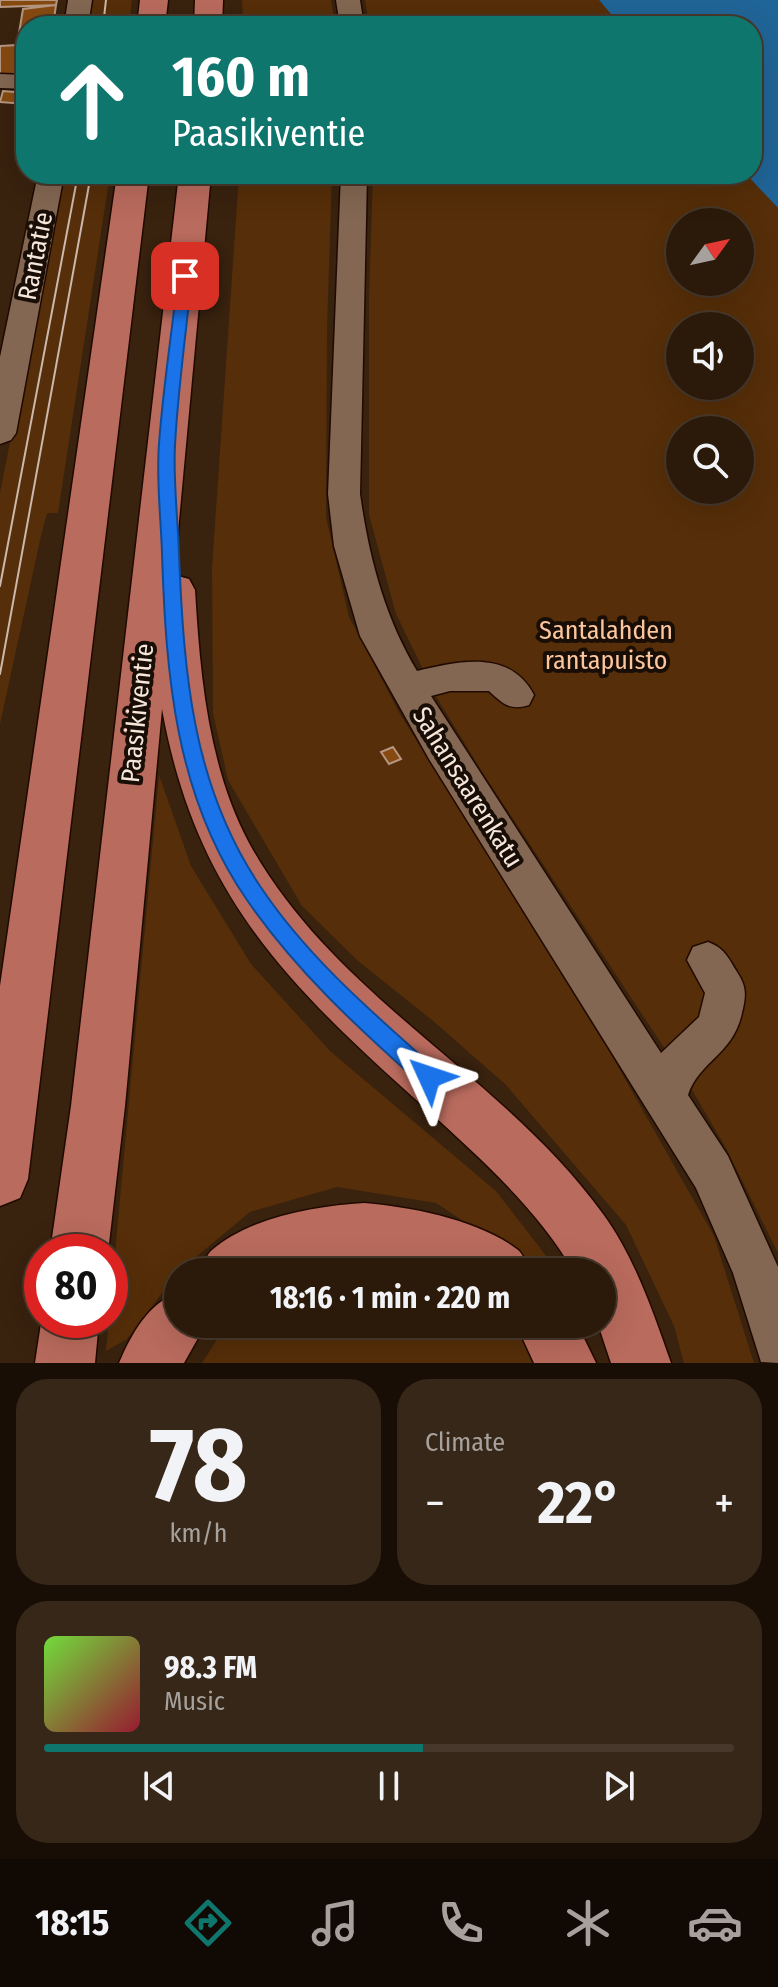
<!DOCTYPE html>
<meta charset="utf-8">
<style>
:root{--surface:#2b1a0a;--page:#372718;--text:#f1f3f6;--muted:#a6a19c;--line:#47382b;--accent:#0f766e}
body{margin:0;font-family:"Fira Sans Condensed",sans-serif;background:var(--page);color:var(--text);height:100vh;display:flex;flex-direction:column;font-size:30px;white-space:nowrap}
*{box-sizing:border-box;margin:0}
p{font-size:26px;color:var(--muted)}
.icon{flex:none;width:44px;height:44px;fill:none;stroke:currentColor;stroke-width:2;stroke-linecap:round;stroke-linejoin:round}
.map{position:relative;height:1363px;overflow:hidden}
.side{display:flex;flex-direction:column;gap:16px;padding:16px;background:#180e06;flex:1}
.side>*{flex:none}
.hud{position:absolute;left:16px;top:16px;width:746px;height:168px;border-radius:32px;box-shadow:0 8px 32px #0002,0 0 0 2px var(--line);background:#0f766e;color:#fff;overflow:hidden}
.needle{width:52px;rotate:57deg}
.buttons{position:absolute;left:666px;top:208px;display:grid;gap:16px}
.buttons a{display:grid;place-items:center;width:88px;height:88px;border-radius:50%;background:var(--surface);box-shadow:0 8px 32px #0002,0 0 0 2px var(--line);font-size:40px}
.speed{position:absolute;left:24px;top:1234px;display:flex;gap:16px;font-size:40px;font-weight:700;text-align:center}
.speed>*{display:grid;place-content:center;width:104px;height:104px;border-radius:50%;background:var(--surface);box-shadow:0 8px 32px #0002,0 0 0 2px var(--line);line-height:1}
.speed .limit{border:12px solid #d22;background:#fff;color:#111}
.pin{position:absolute;display:grid;place-items:center;width:68px;height:68px;color:#fff;margin:-34px;border-radius:16px;box-shadow:0 4px 12px #0006}
.me{position:absolute;width:88px;margin:-44px;rotate:312deg;stroke-linejoin:round;filter:drop-shadow(0 0 6px #0008)}
.turn{display:flex;align-items:center;gap:28px;height:168px;padding:0 24px;font-size:36px}
.turn .icon{width:104px;height:104px;stroke-width:2.5}
.turn b{display:block;font-size:56px;line-height:68px}
.big{font-size:60px;font-weight:700;line-height:1.1}
.side .tile{flex:1;display:flex;flex-direction:column;justify-content:center;gap:12px;min-width:0;padding:0 28px;border-radius:32px;background:var(--page)}
.side .dial{align-items:center;gap:0}
.dial b{font-size:104px;line-height:1}
.song{display:flex;align-items:center;gap:24px}
.cover{width:96px;height:96px;border-radius:12px;background:linear-gradient(135deg,hsl(100 70% 55%),hsl(350 70% 35%))}
.played{height:8px;border-radius:4px;background:linear-gradient(90deg,var(--accent) 55%,var(--line) 55%)}
.keys{display:flex;justify-content:space-around;direction:ltr}
.heat{display:flex;justify-content:space-between;align-items:center;font-size:44px;direction:ltr}
.side .tiles{flex:1;display:grid;gap:16px;grid-template-columns:1fr 1fr}
.tile:last-child{grid-column:span 2}
.trip{position:absolute;left:164px;top:1258px;width:452px;height:80px;border-radius:40px;background:var(--surface);box-shadow:0 8px 32px #0002,0 0 0 2px var(--line);font-weight:700;line-height:80px;text-align:center}
.dock{display:flex;height:128px;justify-content:space-around;align-items:center;background:#110a04;color:var(--muted)}
.dock .icon{width:56px;height:56px}
.dock .active{color:var(--accent)}
.dock b{font-size:36px;color:var(--text)}
.map>svg:first-child{display:block}
.green{fill:#562e09;fill-rule:evenodd}
.water{fill:#206597}
.building{fill:#864a11;stroke:#b59681;stroke-width:2}
.lines{fill:none;stroke-linecap:round;stroke-linejoin:round}
.minor-casing{stroke:#200a00;stroke-width:3}
.highway-casing{stroke:#200a00;stroke-width:3}
.minor{fill:#836752;fill-rule:evenodd}
.highway{fill:#b96b5d;fill-rule:evenodd}
.tram{stroke:#cbb9ac;stroke-width:2}
.route{fill:#1a73e8;stroke:#114b97;stroke-width:2}
.labels{text-anchor:middle;stroke-width:8;stroke-linejoin:round;paint-order:stroke}
.street-label{font-size:26px;fill:#f7e7db;stroke:#190e06}
.park-label{font-size:26px;fill:#fbc59e;stroke:#190e06}
</style>
<div class="map">
<svg width="778" height="1363" viewBox="0 0 778 1363">
<rect width="100%" height="100%" fill="#39220e"/>
<path class="green" d="M92,0H132L129,26H89Z
M242,0H331L335,26H243Z
M365,0H599L621,26H369Z
M63,174H110L58,513H47L41,536L0,724V493Z
M239,174H332L327,329L326,517L349,617L400,714L612,1056L714,1236L754,1363H684L674,1326L626,1225L505,1084L432,1020L358,961L302,906L228,780L213,713L212,568Z
M373,174H746L778,208V1253L726,1148L692,1090L481,770L437,698L396,614L369,515V298ZM680,222H740V282H680ZM680,326H740V386H680ZM680,430H740V490H680Z
M159,775L191,866L251,964L330,1051L496,1191L547,1257L545,1272H540L436,1203L337,1187L250,1212L178,1272L127,1339L106,1351Z
M371,1257L425,1267L434,1272H308Z
M227,1324H507L526,1344L534,1363H202Z"/>
<path class="water" d="M599,0H778V208L746,174H752V26H621Z"/>
<path class="building" d="M0,0H57L56,5L0,7Z
M56,5L53,26H26V74H0V46L17,45L23,9Z
M3,91L26,93V104L0,102Z
M393,747L401,759L389,764L381,752Z"/>
<g class="lines">
<g class="minor-casing">
<path id="minor" d="M68,0H92L88,26H64Z
M336,0H360L364,26H340Z
M0,74L26,75V89L0,88Z
M38,174H64L16,433L11,440L0,444V357Z
M341,174H367L360,494C369,557 384,616 417,671C459,661 510,649 534,695L529,705C510,711 503,704 489,691H450L431,696L661,1053L699,1017L705,993L687,960L693,947L708,942C724,948 728,957 737,972C747,987 746,996 742,1013C733,1055 699,1061 688,1095L728,1156L778,1267V1363L761,1362L733,1273L696,1188L429,759L360,636L334,546L328,494Z"/>
</g>
<g class="highway-casing">
<path id="highway" d="M140,0H168L165,26H137Z
M195,0H223L222,26H194Z
M117,174H149L28,1179L20,1198L0,1206V986Z
M179,174H211L174,575L189,579L195,590C200,675 208,766 249,843C334,998 502,1074 603,1214C635,1258 653,1312 671,1363H611L598,1324H602V1272H574C537,1208 477,1155 423,1106C287,984 196,896 162,709L125,1106L108,1252H50L71,1106Z
M364,1203C412,1207 479,1220 518,1250C524,1255 526,1265 529,1272H437L400,1263L364,1260L328,1262L286,1272H201C204,1265 206,1255 212,1250C250,1217 316,1206 364,1203Z
M178,1292V1324H206L184,1363H119C132,1333 148,1304 178,1292Z
M42,1317V1320H99L95,1363H35Z
M516,1324H577L596,1363H534Z"/>
</g>
<use href="#minor" class="minor"/>
<use href="#highway" class="highway"/>
<path class="tram" d="M103,26L106,0
M0,586L78,174
M0,674L91,174"/>
</g>
<path class="route" d="M185,272L192,276C186,332 178,389 175,445C173,481 178,519 179,555C184,673 192,785 260,886C307,957 374,1014 437,1070L440,1077L437,1084L429,1087L421,1084C358,1028 295,970 247,900C175,796 166,675 162,553C161,518 156,480 159,444C163,388 172,332 178,276Z"/>
<g class="labels">
<g class="street-label">
<text transform="translate(35 256) rotate(-79)" y="9">Rantatie</text>
<text transform="translate(137 713) rotate(-84)" y="9">Paasikiventie</text>
<text transform="translate(468 787) rotate(58)" y="9">Sahansaarenkatu</text>
</g>
<g class="park-label">
<text x="606" y="639">Santalahden<tspan x="606" dy="30">rantapuisto</tspan></text>
</g>
</g>
</svg>
<div class="buttons">
<a><svg class="needle" viewBox="-14 -14 28 28"><path d="M0-13l5 13h-10z" fill="#e53935"/><path d="M0 13l5-13h-10z" fill="#a6a19c"/></svg></a>
<a><svg class="icon" aria-label="sound" viewBox="0 0 24 24"><path d="M4 9h4l5-4v14l-5-4H4zM17 9q2 3 0 6"/></svg></a>
<a><svg class="icon" aria-label="search" viewBox="0 0 24 24"><circle cx="10" cy="10" r="6"/><path d="M15 15l6 6"/></svg></a>
</div>
<div class="speed"><div class="limit">80</div></div>
<div class="pin" style="left:185px;top:276px;background:#d93025"><svg class="icon" aria-label="arrive" viewBox="0 0 24 24"><path d="M6 21V4h12l-3 4 3 4H6"/></svg></div>
<svg class="me" style="left:429px;top:1077px" viewBox="-20 -20 40 40"><path d="M0-17L14 15 0 8-14 15z" fill="#1a73e8" stroke="#fff" stroke-width="4"/></svg>
<div class="trip">18:16 · 1 min · 220 m</div>
<div class="hud">
<div class="turn"><svg class="icon" aria-label="ahead" viewBox="0 0 24 24"><path d="M12 20V5M6 11l6-6 6 6"/></svg><div><b>160 m</b>Paasikiventie</div></div>
</div>
</div>
<section class="side">
<div class="tiles">
<div class="tile dial"><b>78</b><p>km/h</p></div>
<div class="tile"><p>Climate</p>
<div class="heat"><a>−</a><b class="big">22°</b><a>+</a></div>
</div>
<div class="tile">
<div class="song"><i class="cover"></i><div><b>98.3 FM</b><p>Music</p></div></div>
<div class="played"></div>
<div class="keys"><svg class="icon" aria-label="previous" viewBox="0 0 24 24"><path d="M18 5L8 12l10 7zM5 5v14"/></svg><svg class="icon" aria-label="pause" viewBox="0 0 24 24"><path d="M8 5v14M16 5v14"/></svg><svg class="icon" aria-label="next" viewBox="0 0 24 24"><path d="M6 5l10 7-10 7zM19 5v14"/></svg></div>
</div>
</div>
</section>
<nav class="dock">
<b>18:15</b>
<svg class="icon active" aria-label="directions" viewBox="0 0 24 24"><path d="M12 3l9 9-9 9-9-9zM9 14v-3h6M13 9l2 2-2 2"/></svg>
<svg class="icon" aria-label="music" viewBox="0 0 24 24"><path d="M9 18V5l10-2v13"/><circle cx="6" cy="18" r="3"/><circle cx="16" cy="16" r="3"/></svg>
<svg class="icon" aria-label="phone" viewBox="0 0 24 24"><path d="M5 4h4l2 5-3 2q2 4 5 5l2-3 5 2v4C11 20 4 13 5 4z"/></svg>
<svg class="icon" aria-label="climate" viewBox="0 0 24 24"><path d="M12 3v18M4 7l16 10M4 17L20 7"/></svg>
<svg class="icon" aria-label="car" viewBox="0 0 24 24"><path d="M5 17H2v-5l4-1 3-4h7l3 4 3 1v5h-3M9 17h6M6 11h13"/><circle cx="7" cy="17" r="2"/><circle cx="17" cy="17" r="2"/></svg>
</nav>
